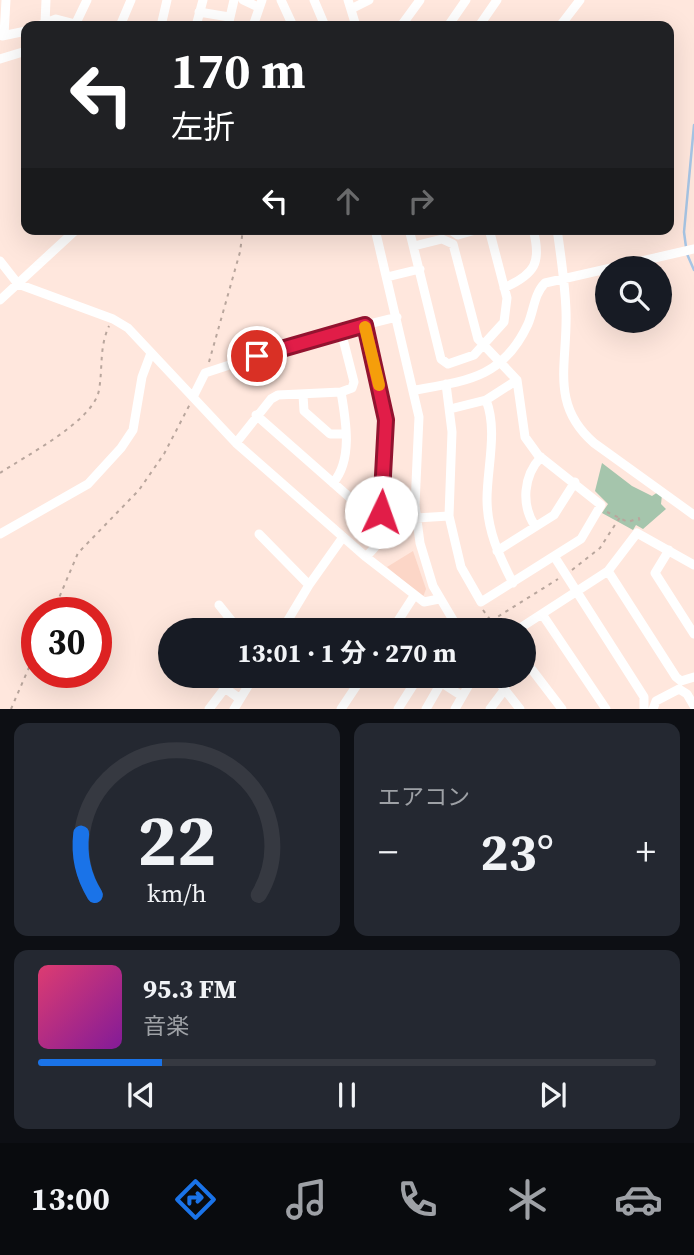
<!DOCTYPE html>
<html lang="ja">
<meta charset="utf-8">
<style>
:root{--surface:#171b24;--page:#242831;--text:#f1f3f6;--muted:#9ea1a6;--line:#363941;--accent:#1a73e8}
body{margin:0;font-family:"Source Serif 4","Noto Sans JP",serif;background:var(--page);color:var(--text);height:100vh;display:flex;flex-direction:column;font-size:26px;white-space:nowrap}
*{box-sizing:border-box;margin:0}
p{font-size:23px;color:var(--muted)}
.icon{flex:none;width:38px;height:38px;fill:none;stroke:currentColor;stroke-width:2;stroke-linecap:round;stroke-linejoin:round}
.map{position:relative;height:709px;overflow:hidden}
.panel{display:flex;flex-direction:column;gap:14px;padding:14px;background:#0d0f14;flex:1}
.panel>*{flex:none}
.banner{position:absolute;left:21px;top:21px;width:653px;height:214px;border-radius:14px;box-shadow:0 7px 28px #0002;background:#202124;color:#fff;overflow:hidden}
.buttons{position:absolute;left:595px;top:256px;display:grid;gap:14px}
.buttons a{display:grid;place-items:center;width:77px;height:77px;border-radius:50%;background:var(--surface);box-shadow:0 7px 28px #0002;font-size:35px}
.speed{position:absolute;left:21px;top:597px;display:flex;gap:14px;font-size:35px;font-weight:700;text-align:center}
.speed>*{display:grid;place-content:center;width:91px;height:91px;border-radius:50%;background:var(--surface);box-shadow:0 7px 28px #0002;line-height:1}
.speed .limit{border:10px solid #d22;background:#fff;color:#111}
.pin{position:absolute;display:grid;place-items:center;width:60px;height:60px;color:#fff;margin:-30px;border:4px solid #fff;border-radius:50%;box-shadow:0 2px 7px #0007}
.me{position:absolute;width:77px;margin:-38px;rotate:3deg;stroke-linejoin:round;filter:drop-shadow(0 0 5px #0008)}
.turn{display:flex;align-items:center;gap:24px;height:147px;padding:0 35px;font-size:32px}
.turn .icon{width:91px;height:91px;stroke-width:2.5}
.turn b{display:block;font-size:49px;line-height:60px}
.lanes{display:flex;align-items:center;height:66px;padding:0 35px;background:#0003;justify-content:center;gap:35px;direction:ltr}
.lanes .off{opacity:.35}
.big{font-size:52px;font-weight:700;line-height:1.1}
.panel .tile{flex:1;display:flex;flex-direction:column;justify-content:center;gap:10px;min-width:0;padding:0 24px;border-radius:14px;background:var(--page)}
.panel .dial{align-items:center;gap:0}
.dial svg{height:182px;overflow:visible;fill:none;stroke:var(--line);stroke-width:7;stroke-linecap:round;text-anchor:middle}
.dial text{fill:var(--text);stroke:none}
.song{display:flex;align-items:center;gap:21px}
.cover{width:84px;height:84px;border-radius:10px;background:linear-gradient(135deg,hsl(340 70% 55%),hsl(290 70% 35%))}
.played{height:7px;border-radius:4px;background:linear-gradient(90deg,var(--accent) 20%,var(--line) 20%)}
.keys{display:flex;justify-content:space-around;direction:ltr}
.heat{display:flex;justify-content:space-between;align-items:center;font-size:38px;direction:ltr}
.panel .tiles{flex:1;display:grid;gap:14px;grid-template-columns:1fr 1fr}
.tile:last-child{grid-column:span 2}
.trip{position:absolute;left:158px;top:618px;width:378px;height:70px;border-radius:35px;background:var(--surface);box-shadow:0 7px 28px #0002;font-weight:700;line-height:70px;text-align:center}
.tab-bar{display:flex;height:112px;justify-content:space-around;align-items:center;background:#090b0e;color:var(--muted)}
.tab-bar .icon{width:49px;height:49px}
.tab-bar .selected{color:var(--accent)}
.tab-bar b{font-size:32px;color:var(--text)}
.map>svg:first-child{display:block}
.built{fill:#fcd6c7}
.green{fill:#a5c5ac}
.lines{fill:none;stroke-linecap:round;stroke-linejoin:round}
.stream{stroke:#a7c5e5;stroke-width:2.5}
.path{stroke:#b9a69d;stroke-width:2;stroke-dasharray:3.5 5;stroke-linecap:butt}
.minor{stroke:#fff;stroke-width:9}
.route-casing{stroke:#92132f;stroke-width:18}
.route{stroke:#e11d48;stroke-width:12}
.slow{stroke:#f59e0b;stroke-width:12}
</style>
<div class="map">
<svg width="694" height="709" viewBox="0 0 694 709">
<rect width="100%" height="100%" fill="#ffe7dd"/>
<path class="built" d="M413,551L426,589L423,597L387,567Z"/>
<path class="green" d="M602,463L632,486L652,496L658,492L662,495L661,504L666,509L643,529L636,525L633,530L602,513L608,504L595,491Z"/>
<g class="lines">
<path class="stream" d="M686,247L684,232L694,125
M687,254L694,270"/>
<path class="path" d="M209,362L240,252L243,229
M0,473C25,456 94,421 99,390C103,367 99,348 109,326
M607,512L628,522L639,518L640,525
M572,570L600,548L620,517
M483,610L498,630
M53,612L78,553L139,490L164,454L190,404
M491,621L558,579
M11,709L37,649"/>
<path class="minor" d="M243,0L258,7
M281,0L293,26
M314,0L325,26
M348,0L356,26
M351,9L369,0
M199,12L229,17
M45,23L46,0
M76,23L87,0
M38,26L56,19L83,26
M120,26L131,0
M161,26L167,0
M196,26L203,0
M228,26L234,0
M253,26L262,0
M401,26L420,0
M448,26L466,0
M479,26L497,0
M560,26L580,0
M4,35L6,0
M2,36L26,31
M0,59L26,51
M375,229L419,417L415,505L420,543L433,586L459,630
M409,229L441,359L448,364L474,355L504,322L507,298L489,229
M449,229L458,235L479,229
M557,229C561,256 565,284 566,311C568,363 549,404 594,443L694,515
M414,246L442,239L453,244L478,339L517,380L525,437L538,455L601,505L581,539L481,602L461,567L449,516L452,432L446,384
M0,261L18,284L113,319L128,328L236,443L366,557L424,602L439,599
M387,277L420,269
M504,288C535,274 542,263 533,229
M0,300L77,229
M365,325L386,420L381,530L375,547L366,557
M415,390C467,381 503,378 528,324C534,310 534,294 545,283L694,249
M303,395L304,411L330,434H346
M193,397L205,373L309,339L397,317
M486,400C498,430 487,468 487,499C487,530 499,556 513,583
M450,409L486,400L517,380
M256,415L365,511L381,512
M236,443L271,399L278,395L341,392L352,388L354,382L341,331
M333,483C353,460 346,421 341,392
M416,518L449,516
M535,526C521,505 523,476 541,457
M0,534L88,484L121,448L133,430L142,377L151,353
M259,534L309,585L343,537
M669,550L655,573L694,634
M497,551L554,515L575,482
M554,556L644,697V709
M608,571L637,533L694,565
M219,605L239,630
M542,614L606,709
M282,630L309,585
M392,630L414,596
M517,630L608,571L676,677L681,681L694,677
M523,658L562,709
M431,676L462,696
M494,676L520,709
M209,709L225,688L240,699
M234,709L254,676
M341,709L363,676
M398,709L419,676
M426,709L441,683
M455,709L474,676
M490,709L505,689
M653,709L656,701L679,689L687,694L694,706"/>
</g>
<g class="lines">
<g class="route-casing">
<path id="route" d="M257,356L365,325L386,420L381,512"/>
</g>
<use href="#route" class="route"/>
<path class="slow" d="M365,327L379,385"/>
</g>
</svg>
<div class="buttons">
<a><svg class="icon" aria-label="search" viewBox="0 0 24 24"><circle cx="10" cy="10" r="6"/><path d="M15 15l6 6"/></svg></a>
</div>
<div class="speed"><div class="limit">30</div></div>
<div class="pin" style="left:257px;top:356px;background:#d93025"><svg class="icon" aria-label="arrive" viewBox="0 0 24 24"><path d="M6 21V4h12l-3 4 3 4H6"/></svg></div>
<svg class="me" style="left:381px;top:512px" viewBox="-20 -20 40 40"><circle r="19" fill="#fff"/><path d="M0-13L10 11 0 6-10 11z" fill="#e11d48"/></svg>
<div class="trip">13:01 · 1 分 · 270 m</div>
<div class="banner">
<div class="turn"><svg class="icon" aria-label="left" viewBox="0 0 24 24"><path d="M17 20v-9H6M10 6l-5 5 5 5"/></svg><div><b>170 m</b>左折</div></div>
<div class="lanes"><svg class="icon" aria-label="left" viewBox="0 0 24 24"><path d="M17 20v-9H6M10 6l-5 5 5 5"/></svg><svg class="icon off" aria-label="ahead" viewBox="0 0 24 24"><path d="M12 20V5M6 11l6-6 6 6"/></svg><svg class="icon off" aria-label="right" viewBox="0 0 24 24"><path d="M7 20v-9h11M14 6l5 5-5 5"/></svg></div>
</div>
</div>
<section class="panel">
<div class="tiles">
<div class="tile dial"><svg viewBox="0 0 100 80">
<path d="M14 69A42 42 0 1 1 86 69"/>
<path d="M14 69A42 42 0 0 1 8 42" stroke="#1a73e8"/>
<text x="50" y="56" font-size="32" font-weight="700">22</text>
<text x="50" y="72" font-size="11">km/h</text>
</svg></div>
<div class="tile"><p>エアコン</p>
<div class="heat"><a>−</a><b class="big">23°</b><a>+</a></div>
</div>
<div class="tile">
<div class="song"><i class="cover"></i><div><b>95.3 FM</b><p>音楽</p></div></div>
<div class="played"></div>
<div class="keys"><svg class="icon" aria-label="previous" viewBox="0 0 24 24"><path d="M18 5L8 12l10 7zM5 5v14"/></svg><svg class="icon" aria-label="pause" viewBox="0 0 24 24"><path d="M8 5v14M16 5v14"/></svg><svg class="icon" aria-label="next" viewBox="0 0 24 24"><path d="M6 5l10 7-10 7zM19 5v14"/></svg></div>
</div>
</div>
</section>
<nav class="tab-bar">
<b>13:00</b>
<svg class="icon selected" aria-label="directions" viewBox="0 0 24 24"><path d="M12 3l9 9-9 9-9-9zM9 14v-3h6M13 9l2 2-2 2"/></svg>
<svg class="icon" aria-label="music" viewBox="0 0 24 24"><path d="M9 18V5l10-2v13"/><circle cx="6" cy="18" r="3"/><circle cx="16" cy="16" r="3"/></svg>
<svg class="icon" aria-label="phone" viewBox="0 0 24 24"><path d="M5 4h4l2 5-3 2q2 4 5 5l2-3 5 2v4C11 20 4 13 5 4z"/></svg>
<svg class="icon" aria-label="climate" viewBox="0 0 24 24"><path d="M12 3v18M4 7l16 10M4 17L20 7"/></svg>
<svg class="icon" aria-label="car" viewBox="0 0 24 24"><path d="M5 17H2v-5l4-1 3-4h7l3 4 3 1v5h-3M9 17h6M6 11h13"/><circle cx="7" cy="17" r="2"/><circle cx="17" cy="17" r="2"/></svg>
</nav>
